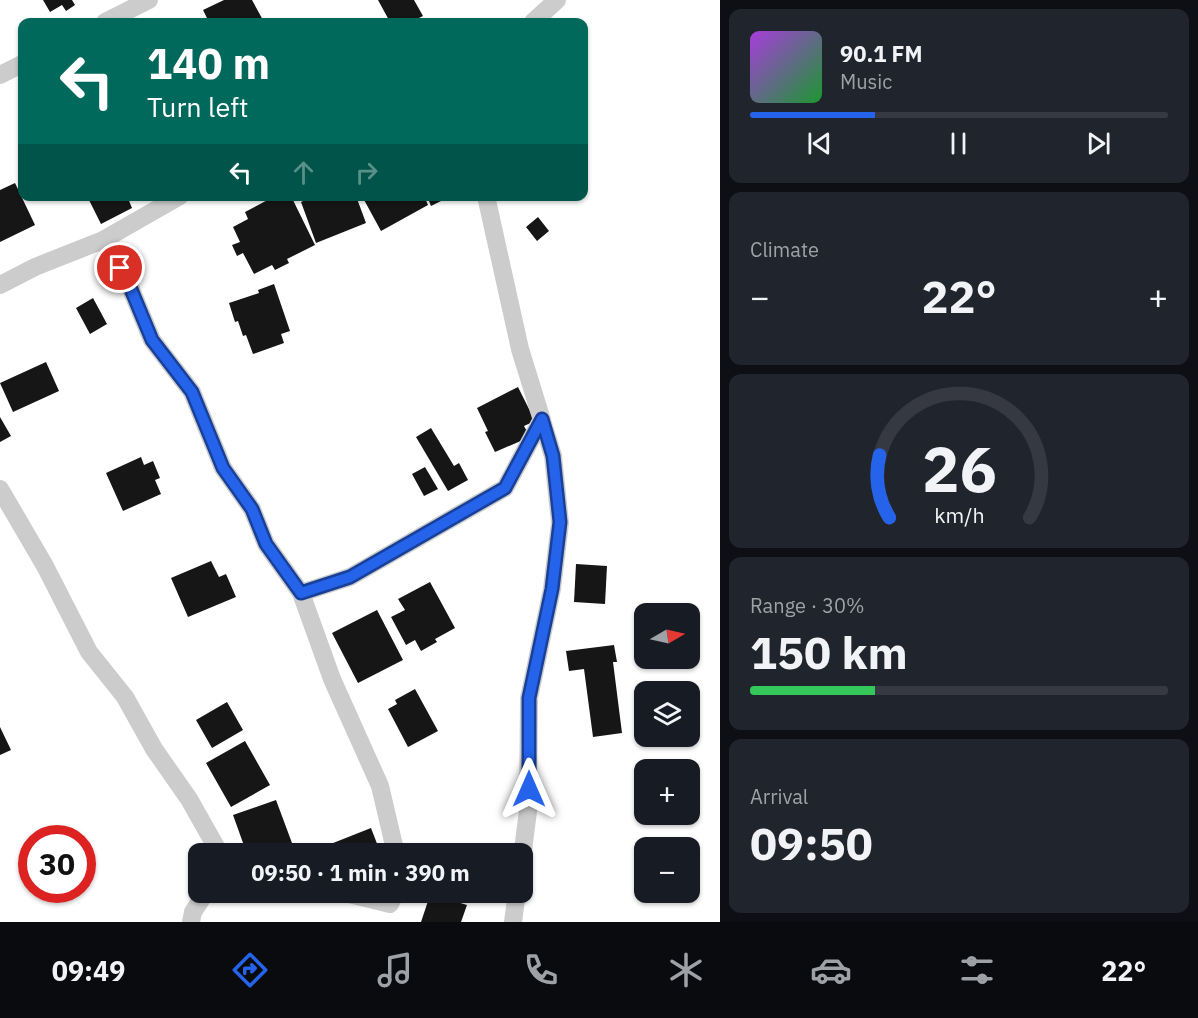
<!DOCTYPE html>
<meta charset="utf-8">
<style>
:root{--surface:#171b24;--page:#20242c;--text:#f1f3f6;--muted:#9ea1a6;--line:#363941;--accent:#2563eb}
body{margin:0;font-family:"IBM Plex Sans",sans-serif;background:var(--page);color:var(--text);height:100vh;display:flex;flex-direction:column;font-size:22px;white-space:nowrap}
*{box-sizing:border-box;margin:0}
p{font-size:20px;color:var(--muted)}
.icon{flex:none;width:33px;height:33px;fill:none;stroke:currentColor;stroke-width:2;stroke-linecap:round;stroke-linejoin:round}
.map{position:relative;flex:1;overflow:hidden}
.side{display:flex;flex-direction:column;gap:9px;padding:9px;background:#0d0f14;width:478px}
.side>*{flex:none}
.banner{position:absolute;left:18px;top:18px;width:570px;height:183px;border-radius:12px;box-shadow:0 2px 4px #0004;background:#00695c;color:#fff;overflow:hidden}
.needle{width:39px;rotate:81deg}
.buttons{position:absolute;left:634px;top:603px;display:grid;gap:12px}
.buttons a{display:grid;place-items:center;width:66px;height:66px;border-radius:12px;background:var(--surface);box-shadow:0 2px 4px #0004;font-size:30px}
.speed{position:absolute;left:18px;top:825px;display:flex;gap:12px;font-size:30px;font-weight:700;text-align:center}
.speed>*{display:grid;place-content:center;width:78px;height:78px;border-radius:50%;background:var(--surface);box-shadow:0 2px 4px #0004;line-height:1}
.speed .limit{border:9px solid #d22;background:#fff;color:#111}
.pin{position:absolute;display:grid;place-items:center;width:51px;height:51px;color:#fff;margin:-26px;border:3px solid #fff;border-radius:50%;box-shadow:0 2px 6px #0007}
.me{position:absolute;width:66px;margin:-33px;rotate:0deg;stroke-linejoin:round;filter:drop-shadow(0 0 4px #0008)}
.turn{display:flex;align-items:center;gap:21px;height:126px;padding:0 30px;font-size:27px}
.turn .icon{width:78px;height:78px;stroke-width:2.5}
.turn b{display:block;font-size:42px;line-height:51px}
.lanes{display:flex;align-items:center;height:57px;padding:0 30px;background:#0003;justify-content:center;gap:30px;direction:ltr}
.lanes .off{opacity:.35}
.big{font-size:45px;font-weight:700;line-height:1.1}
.side .tile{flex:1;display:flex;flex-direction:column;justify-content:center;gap:9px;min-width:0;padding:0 21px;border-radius:12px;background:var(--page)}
.side .dial{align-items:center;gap:0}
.dial svg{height:156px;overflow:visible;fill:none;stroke:var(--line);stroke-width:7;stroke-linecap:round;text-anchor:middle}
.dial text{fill:var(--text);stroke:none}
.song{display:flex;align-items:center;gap:18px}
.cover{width:72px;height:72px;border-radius:9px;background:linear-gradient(135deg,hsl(280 70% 55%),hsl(130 70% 35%))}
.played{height:6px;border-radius:3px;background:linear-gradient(90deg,var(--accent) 30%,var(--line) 30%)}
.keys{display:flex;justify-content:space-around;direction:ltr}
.heat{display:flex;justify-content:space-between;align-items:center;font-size:33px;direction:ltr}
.charge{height:9px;border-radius:4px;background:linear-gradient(90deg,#34c759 30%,var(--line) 0)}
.trip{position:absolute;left:188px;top:843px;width:345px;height:60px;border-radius:12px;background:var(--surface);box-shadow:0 2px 4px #0004;font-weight:700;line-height:60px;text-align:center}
.menu{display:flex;height:96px;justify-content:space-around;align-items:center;background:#090b0e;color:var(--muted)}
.menu .icon{width:42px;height:42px}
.menu .on{color:var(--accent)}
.menu b{font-size:27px;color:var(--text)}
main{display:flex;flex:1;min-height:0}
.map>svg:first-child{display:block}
.building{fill:#161616}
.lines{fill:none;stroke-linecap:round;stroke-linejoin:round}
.street{stroke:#ccc;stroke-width:18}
.route-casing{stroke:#184099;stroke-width:15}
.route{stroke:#2563eb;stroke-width:10}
</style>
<main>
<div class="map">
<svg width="720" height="922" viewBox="0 0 720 922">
<rect width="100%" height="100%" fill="#fff"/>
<path class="building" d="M43,0H72L75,5L66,11L62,5L50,12Z
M224,0H252L264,22H209L203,10Z
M378,0H414L423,16L411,22H390Z
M15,183L35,225L0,242V190Z
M87,196H127L132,208L101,224Z
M275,196H291L315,245L287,259L289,263L275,270L272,265L254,274L243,253L237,256L232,245L240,242L233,227L248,219L245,212Z
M315,196H356L366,223L316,243L301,202Z
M365,196H424L428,205L381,231L363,198Z
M427,196H451L431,206Z
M538,217L549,231L537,241L526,227Z
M274,284L290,331L281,334L284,343L253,354L246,335L243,336L238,321L235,322L229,303L259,293L258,290Z
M93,298L107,324L90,334L76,308Z
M46,362L59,391L13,412L0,383Z
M518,387L535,421L524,426L530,437L495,452L485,432L488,431L477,408Z
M0,417L11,436L0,442Z
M431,428L454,466L459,463L468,480L448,491L416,437Z
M141,457L144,465L153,461L160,478L155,480L161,494L123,511L106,473Z
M425,467L438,489L424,496L412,474Z
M211,561L219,577L226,574L236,597L188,617L171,578Z
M576,564L607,566L605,604L574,602Z
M430,582L455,628L435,639L437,642L421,651L415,640L406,645L391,617L405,610L398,599Z
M377,610L403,660L358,683L332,633Z
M614,645L617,662H613L622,733L593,737L584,669L569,671L566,651Z
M415,689L438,731L408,747L388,709L397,704L395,700Z
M227,702L243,730L212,748L196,720Z
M0,727L11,750L0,755Z
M245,741L270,785L231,807L206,763Z
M276,800L292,843L264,854H247L233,815Z
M371,828L381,854H325L323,847Z
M431,892H452L460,895L457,902L467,905L461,922H421Z"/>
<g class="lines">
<path class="street" d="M105,22L149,0
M533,22L557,0
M0,75L22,64
M486,196L520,349L553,456L560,523L552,589L529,698L528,811L522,858
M103,240L128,282L152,340L192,392L223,468L252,509L266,544L301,593L332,679L380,786L396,854
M0,285L35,267L103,240L180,196
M0,489L45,566L89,652L125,697L154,749L189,799L220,854
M301,593L350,577L505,488L542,419
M341,892L390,904L396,892
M191,922L193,912L206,892
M513,922L517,892"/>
</g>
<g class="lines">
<g class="route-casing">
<path id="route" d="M120,268L128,282L152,340L192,392L223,468L252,509L266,544L301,593L350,577L505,488L542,419L553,456L560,522L552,589L529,698V789"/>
</g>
<use href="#route" class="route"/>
</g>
</svg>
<div class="buttons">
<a><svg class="needle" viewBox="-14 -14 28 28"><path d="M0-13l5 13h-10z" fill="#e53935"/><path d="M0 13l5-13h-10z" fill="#9ea1a6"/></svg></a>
<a><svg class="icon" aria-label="layers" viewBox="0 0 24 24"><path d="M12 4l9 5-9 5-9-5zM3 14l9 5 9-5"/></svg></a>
<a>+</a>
<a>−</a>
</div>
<div class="speed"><div class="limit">30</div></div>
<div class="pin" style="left:120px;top:268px;background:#d93025"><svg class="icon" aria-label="arrive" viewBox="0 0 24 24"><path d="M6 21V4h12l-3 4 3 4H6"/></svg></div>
<svg class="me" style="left:529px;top:789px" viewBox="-20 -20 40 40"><path d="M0-17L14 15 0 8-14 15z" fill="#2563eb" stroke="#fff" stroke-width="4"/></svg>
<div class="trip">09:50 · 1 min · 390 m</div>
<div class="banner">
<div class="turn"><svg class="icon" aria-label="left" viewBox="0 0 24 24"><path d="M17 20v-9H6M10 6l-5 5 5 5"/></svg><div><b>140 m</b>Turn left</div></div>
<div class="lanes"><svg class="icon" aria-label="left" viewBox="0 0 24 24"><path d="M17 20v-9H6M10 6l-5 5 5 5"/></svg><svg class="icon off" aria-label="ahead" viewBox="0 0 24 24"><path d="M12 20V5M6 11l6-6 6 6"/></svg><svg class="icon off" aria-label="right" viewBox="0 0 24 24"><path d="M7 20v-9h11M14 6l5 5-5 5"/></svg></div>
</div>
</div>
<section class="side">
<div class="tile">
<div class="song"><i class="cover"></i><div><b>90.1 FM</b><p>Music</p></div></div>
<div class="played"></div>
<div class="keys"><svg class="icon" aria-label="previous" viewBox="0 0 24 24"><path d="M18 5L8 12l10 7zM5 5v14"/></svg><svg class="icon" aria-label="pause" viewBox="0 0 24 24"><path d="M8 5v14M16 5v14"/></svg><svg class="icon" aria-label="next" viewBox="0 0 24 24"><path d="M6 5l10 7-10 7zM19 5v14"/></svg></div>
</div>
<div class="tile"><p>Climate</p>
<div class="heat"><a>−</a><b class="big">22°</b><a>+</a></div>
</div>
<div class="tile dial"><svg viewBox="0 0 100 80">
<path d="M14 69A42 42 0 1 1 86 69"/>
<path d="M14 69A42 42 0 0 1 9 37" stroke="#2563eb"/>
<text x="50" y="56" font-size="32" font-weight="700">26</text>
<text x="50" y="72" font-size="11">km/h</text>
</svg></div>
<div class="tile"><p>Range · 30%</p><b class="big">150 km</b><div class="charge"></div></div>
<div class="tile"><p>Arrival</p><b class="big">09:50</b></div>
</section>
</main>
<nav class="menu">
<b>09:49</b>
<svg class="icon on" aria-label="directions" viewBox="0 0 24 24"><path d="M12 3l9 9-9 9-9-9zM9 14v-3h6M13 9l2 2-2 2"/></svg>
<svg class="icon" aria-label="music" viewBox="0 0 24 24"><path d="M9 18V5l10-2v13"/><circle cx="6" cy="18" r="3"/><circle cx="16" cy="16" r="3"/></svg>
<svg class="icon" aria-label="phone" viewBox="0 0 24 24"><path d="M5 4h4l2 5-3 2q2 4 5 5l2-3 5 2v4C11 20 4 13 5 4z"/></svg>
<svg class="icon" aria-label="climate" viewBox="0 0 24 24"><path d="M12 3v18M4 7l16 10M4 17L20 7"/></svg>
<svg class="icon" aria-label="car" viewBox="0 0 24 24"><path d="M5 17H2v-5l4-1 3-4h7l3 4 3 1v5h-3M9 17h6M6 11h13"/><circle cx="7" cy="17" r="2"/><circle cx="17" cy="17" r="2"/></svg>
<svg class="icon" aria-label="filters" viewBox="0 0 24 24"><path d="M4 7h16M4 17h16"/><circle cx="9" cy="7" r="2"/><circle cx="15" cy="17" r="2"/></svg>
<b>22°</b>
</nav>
